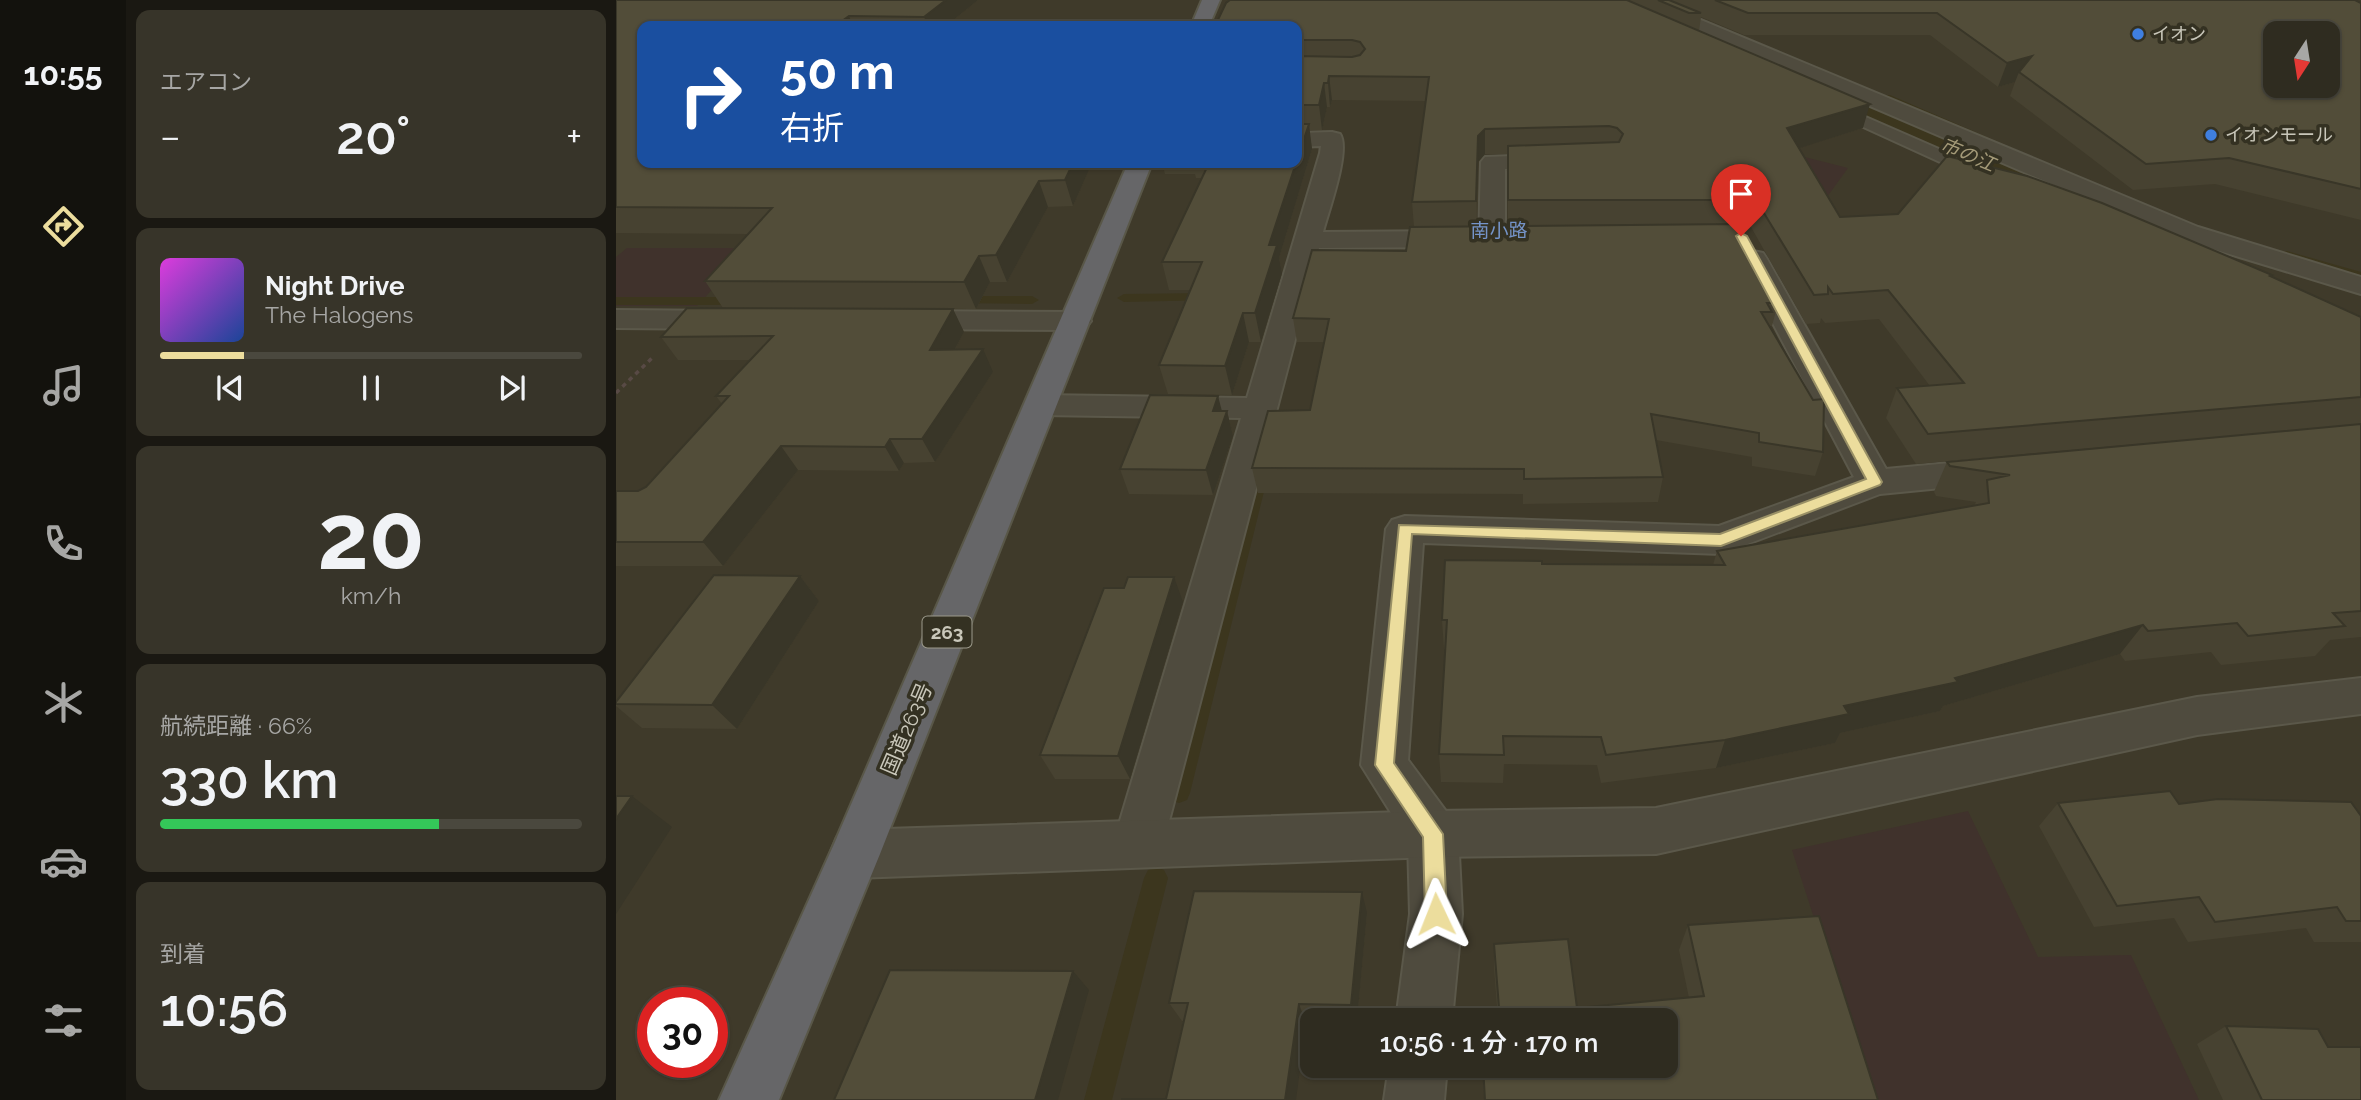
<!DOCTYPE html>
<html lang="ja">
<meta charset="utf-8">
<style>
:root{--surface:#2f2c20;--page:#373429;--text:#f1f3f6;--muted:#a7a7a5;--line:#4a483e;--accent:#ecdd9d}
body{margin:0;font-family:Raleway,"Noto Sans JP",sans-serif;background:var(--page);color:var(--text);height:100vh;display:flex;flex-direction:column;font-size:26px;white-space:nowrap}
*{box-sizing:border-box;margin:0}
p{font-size:23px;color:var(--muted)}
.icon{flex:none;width:38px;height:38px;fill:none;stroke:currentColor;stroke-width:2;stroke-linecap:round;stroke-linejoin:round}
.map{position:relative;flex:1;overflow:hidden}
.drawer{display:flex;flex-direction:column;gap:10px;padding:10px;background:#1a1812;width:490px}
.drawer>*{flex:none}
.guide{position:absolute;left:21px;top:21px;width:665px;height:147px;border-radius:14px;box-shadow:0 2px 5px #0004,0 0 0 2px var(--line);background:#1a4fa0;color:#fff;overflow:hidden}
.needle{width:46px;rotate:192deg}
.fabs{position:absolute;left:1647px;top:21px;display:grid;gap:14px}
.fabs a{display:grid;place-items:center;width:77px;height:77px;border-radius:14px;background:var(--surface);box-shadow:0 2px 5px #0004,0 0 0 2px var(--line);font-size:35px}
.speed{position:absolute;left:21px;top:987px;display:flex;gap:14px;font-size:35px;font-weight:700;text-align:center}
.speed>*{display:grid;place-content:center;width:91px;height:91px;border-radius:50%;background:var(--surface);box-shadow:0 2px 5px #0004,0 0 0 2px var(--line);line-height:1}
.speed .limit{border:10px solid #d22;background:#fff;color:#111}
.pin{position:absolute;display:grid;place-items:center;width:60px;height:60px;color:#fff;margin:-72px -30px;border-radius:50% 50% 50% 0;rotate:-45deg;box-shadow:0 0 7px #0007}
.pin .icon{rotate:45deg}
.me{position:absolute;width:77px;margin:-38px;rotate:358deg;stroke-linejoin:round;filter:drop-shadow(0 0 5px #0008)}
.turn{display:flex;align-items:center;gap:24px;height:147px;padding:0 28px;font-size:32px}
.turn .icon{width:91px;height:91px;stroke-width:2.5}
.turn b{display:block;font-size:49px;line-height:60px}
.big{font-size:52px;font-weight:600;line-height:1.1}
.drawer .card{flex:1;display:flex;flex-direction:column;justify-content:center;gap:10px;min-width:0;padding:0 24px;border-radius:14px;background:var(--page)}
.drawer .dial{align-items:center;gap:0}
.dial b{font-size:91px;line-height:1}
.song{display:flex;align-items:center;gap:21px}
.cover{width:84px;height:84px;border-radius:10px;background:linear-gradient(135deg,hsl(300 70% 55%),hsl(220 70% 35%))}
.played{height:7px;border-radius:4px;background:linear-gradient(90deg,var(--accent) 20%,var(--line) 20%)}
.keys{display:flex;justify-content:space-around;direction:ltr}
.heat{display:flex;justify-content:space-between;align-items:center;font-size:38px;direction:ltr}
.charge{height:10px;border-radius:5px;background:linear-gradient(90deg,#34c759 66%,var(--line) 0)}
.trip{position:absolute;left:684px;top:1008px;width:378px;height:70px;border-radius:14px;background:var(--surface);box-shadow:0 2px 5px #0004,0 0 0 2px var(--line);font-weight:600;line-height:70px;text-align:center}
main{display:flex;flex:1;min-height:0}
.dock{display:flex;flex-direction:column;width:126px;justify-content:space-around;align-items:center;background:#13120d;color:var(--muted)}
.dock .icon{width:49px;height:49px}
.dock .current{color:var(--accent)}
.dock b{font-size:32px;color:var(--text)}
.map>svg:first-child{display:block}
.green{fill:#40322c}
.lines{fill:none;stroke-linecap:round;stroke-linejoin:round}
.stream{fill:#3c361e;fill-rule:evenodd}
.canal{fill:#3c361e;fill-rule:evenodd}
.service-casing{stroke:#5b584a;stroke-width:4}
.minor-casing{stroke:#5b584a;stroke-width:4}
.tertiary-casing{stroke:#5b584a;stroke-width:4}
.trunk-casing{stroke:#595748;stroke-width:4}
.path{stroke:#584a45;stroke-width:3.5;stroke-dasharray:4.5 4.5;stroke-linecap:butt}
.service{fill:#4f4b3e;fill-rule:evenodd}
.minor{fill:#4f4b3e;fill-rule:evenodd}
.tertiary{fill:#4f4b3e;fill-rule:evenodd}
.trunk{fill:#666668;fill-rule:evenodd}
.wall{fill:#474231;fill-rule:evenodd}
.shaded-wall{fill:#393628}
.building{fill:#524d39;stroke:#393628;stroke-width:2;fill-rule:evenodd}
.route{fill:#ecdd9d;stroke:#999066;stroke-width:2}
.shop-dot{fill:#3f7fe0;stroke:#343122;stroke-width:2.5}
.labels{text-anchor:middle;stroke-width:7;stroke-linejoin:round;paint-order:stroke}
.far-poi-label{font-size:18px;fill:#c9c7ba;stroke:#343122;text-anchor:start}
.far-water-label{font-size:19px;font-style:italic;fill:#a49a78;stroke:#343122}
.far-neighbourhood-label{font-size:19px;fill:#7594c9;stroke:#343122}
.shield{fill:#343122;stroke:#9c9a8c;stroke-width:2}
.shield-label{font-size:19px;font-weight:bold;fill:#c9c7ba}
.street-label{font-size:21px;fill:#c9c7ba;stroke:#343122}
</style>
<main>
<nav class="dock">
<b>10:55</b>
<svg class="icon current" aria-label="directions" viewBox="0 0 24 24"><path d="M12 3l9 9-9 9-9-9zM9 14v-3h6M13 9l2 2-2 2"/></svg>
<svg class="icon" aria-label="music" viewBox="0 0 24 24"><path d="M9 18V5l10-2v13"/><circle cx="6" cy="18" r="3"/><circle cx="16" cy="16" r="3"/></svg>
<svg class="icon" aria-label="phone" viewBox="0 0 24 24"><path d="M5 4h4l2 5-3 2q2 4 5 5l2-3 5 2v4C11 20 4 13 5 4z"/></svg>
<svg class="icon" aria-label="climate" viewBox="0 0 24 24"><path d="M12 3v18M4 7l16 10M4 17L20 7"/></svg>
<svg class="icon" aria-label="car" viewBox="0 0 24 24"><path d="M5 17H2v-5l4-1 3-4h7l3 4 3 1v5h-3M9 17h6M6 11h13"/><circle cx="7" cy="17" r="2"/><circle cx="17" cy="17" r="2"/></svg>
<svg class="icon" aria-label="filters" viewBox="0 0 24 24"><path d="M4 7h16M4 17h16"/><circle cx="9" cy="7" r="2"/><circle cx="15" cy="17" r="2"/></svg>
</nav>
<section class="drawer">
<div class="card"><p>エアコン</p>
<div class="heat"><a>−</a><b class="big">20°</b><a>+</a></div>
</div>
<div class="card">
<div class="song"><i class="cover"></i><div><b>Night Drive</b><p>The Halogens</p></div></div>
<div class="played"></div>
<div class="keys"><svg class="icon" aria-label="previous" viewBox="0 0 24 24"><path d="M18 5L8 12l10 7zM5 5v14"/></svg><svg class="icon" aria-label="pause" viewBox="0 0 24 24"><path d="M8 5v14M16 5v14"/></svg><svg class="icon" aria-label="next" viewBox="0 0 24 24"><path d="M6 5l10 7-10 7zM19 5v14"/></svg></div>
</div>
<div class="card dial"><b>20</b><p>km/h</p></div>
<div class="card"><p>航続距離 · 66%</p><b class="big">330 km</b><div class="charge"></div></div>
<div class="card"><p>到着</p><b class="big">10:56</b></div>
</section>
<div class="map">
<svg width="1745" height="1100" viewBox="0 0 1745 1100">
<rect width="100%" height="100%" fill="#3f3a2a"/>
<path class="green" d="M1165,151L1232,168L1211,197Z
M11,248H134L81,306H0V257Z
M1352,811L1422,957L1515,955L1583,1100H1257L1176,850Z"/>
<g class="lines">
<path class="stream" d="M1268,95H1274L1408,153L1399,155L1268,99Z
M1671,251L1745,272V280L1667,258V252Z
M593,293L600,297L598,300L508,302L501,298L508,294Z
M343,296H416L423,300L416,304L338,303V297Z
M0,297H126L133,301L126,305H0Z
M646,462L654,467L574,793L571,800L563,803L555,800L552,793L638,467Z
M540,867L548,870L552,878L496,1100H468L528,878L532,870Z"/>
<path class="canal" d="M1180,70L1476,195L1482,203L1476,211L1463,214L1450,211L1169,85L1165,79L1169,73Z"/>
<g class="service-casing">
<path id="service" d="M1213,101L1371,170L1374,174L1365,179L1359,178L1208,109L1205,106L1208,103Z"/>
</g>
<g class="minor-casing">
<path id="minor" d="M1013,0H1037L1582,227L1745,277V294L1564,239L1016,4Z
M716,132L724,134C735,150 712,212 707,232L842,231L851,233L855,239L851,245L842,247L703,248L547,844L540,860L522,867L504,860L497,844L625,418L425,415L413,412L409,405L413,398L425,395L631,398L704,153L705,146L681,147V133Z
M945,154L953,156L957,161L953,166L889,169V238L885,244L876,246L867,244L863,238L865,162L869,157Z
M1137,251L1147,253L1151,259L1270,469L1376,459L1389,463L1394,471L1389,479L1376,483L1264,494L1105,554L807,543L792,760L835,818L842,834L846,914L836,1020H780L794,914L792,840L745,765L770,529L776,520L789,516L1103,526L1238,477L1123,259L1127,253Z
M0,310L112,311L122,314L127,320L122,326L112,329L0,328Z
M291,311L460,312L470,315L475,321L470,327L460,330L291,329L281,326L276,320L281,314Z
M773,1066H831L828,1100H768Z"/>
</g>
<g class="tertiary-casing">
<path id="tertiary" d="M1745,678V714L1581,735L1040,854L817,857L239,878L221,871L214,854L221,837L239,830L817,811L1040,808L1581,697Z"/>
</g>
<g class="trunk-casing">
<path id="trunk" d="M586,0H604L593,26H575Z
M512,163H536L264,854L163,1100H103L218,844Z"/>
</g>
<path class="path" d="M0,393L36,358"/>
<use href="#service" class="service"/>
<use href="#minor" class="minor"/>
<use href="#tertiary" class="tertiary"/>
<use href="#trunk" class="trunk"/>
</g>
<path class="wall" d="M0,0H362L330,26H26V163H476L457,206L432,207L391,282H374L360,309L107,308L89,281L132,234L0,233Z
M614,0H1739L1745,3V220L1599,184L1517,190L1394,96L1399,82L1382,87L1314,35H1128L1085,17L1083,31L1247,128L1183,148L1224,217L1656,275L1655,277L1745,317V637L1714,640L1699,656L1605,665L1595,652L1509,661L1504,654L1327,706L1324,711L1224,733L1219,743L1100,768L985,783L981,765L888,764L887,783L825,782L823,754L829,649H828L826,620L926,564L1097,565L1101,551L1358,506L1360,502L1320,496L1318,492L1331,462L1577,439L1300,464L1270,418L1281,388L1314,386L1263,319L1209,323L1205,318L1204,323L1190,324L1135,227H1121L1162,303L1156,326H1154L1207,452L1199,476L1136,466V457L1040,440L1047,477L1042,502L907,504V494L642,493L636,468L694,410L708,342H681L677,318L790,251L798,227L796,202L810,101L716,100L714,107H711L706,130H693L696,149L663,258L666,273L645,342H633L616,395L552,394L543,365L574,290H553L546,262L586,178H580L579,174H549L546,163H681V26ZM869,154H892V226L861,227L862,162Z
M337,309L348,332L339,349L377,372L319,462L288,463L283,471L182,470L107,566H0V491H22L30,487L106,404L100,396L135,360H62L45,337Z
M606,411H611L617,436L597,495L513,494L504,469Z
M184,576L203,601L121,729L26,728L0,706V702Z
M567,602L514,779H439L424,755Z
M1442,803L1745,816V942H1698L1690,928L1572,942L1558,918L1478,927L1423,826Z
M751,913L741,1020H696V1023H690L550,1099L567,1021H566L553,1003Z
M1072,925L1262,1100H868L867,1066L1050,1020H882L878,968V944L961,1008L1073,998L1063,950Z
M1610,1026L1745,1100H1607L1581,1044Z"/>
<path class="shaded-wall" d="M330,0H362L330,26H312L308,17Z
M233,16L237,26H219Z
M1416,56L1403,72L1399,82L1382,87L1391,63Z
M713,76L716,100L714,107L712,83Z
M708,83L711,107L706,130L703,105Z
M1254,104L1247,128L1165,154L1171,128Z
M693,124L696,149L663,258L666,273L645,342L639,313L653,245Z
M869,129V154L862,162L860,228L862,136Z
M457,163H476L457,206L449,180Z
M423,181L432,207L391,282L380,255Z
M363,256L374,282L360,309L348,282Z
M337,309L348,332L326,373L314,350Z
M627,313L633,342L616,395L609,366Z
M367,349L377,372L319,462L306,439Z
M602,396L608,419L611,411L617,436L597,495L590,470L597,411Z
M274,439L288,463L283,471L269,447Z
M165,446L182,470L107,566L87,542Z
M184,576L203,601L121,729L96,705Z
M558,577L567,602L514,779L502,756Z
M1527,625L1504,654L1327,706L1324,711L1224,733L1219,743L1100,768L1109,740L1228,706L1339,678Z
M16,796L56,827L0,914V819Z
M746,892L751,913L741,1020H739L735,1005Z
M457,971L473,990L442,1100H419Z
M683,1004L690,1023L680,1100H669Z"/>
<path class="building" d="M0,0H330L308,17L233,16L219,26H26V163H457L449,180L423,181L380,255L363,256L348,282L89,281L156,208L0,207Z
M614,0H1011L1254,104L1171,128L1224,217L1282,214L1331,156L1411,176L1486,203L1656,275L1654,276L1745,317V397L1312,434L1281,388L1348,383L1272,290L1217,294L1212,287V294L1198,295L1140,200H892V146L1003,142L1007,134L1001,128L993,126L869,129L862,136L860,201L796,202L813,77L713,76L712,83H708L703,105H681V56L736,57L744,55L749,49L744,42L736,40H681V26H599L610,3Z
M1042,0H1053L1085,13H1073Z
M1099,0H1739L1745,3V189L1613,158L1530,164L1403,72L1416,56L1391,63L1321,13H1132ZM1659,33H1712V86H1659Z
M681,124H693L681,160Z
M593,163H680L653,245H661L639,313H627L609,366L543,365L586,262H546Z
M1119,224L1162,303H1151L1156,312H1145L1197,400L1208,399L1207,452L1143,442V433L1035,414L1047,477L908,479V469L636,468L652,411L694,410L713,319L677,318L696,250L790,251L794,227Z
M71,308L337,309L314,350L367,349L306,439H274L269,447L165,446L87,542H0V491H22L30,487L113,396H100L157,336L45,337Z
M534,395L602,396L597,411H611L590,470L504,469Z
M1745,424V611L1717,613L1729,626L1632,636L1621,623L1532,631L1527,625L1339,678L1342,682L1228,706L1233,714L1109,740L990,755L985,737L887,736L888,755L823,754L831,620H826L829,560L926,561V564L1109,565L1101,551L1373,503L1371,480L1394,475L1334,466L1331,462Z
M98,575L184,576L96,705L0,704V702Z
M512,577H558L502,756L424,755L488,588H508Z
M1554,791L1563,804L1602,799L1735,802L1745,816V921H1730L1721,907L1599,922L1583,897L1501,906L1442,803Z
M0,796H16L0,819Z
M578,891L746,892L735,1005L683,1004L669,1100H506V1099H550L572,1003H553Z
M1203,916L1262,1100H869L867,1066H1050V1020H884L878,944L952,939L961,1008L1088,996L1072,925Z
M274,970L457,971L419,1100H218Z
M1610,1026L1702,1029L1712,1047H1745V1100H1646Z"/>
<path class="route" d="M1125,233L1131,236L1266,482L1264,485L1105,546L796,534L778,763L827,834L831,914L827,922L820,925L812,922L809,914L807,837L759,765L783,525L1104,534L1250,479L1120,236Z"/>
<g class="shop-dot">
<circle cx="1522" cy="34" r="7"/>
<circle cx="1595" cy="135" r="7"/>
</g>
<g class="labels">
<g class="far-poi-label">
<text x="1536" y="40">イオン</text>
<text x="1609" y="141">イオンモール</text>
</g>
<g class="far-water-label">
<text transform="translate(1352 154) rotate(23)" y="7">市の江</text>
</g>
<g class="far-neighbourhood-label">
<text x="883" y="237">南小路</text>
</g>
<rect class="shield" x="306.5" y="616.5" width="49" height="31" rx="5"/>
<g class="shield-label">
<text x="331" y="639">263</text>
</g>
<g class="street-label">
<text transform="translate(291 729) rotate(-67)" y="7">国道263号</text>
</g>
</g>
</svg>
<div class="fabs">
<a><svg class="needle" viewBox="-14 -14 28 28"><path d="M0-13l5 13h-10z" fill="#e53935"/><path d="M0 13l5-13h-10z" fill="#a7a7a5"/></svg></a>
</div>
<div class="speed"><div class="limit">30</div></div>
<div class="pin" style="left:1125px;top:236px;background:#d93025"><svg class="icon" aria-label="arrive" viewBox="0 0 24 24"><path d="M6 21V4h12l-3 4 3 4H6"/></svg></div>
<svg class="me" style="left:820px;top:914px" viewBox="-20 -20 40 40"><path d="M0-17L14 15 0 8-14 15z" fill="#ecdd9d" stroke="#fff" stroke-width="4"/></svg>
<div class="trip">10:56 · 1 分 · 170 m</div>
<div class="guide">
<div class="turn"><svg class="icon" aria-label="right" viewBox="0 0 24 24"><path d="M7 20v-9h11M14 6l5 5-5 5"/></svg><div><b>50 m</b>右折</div></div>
</div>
</div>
</main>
